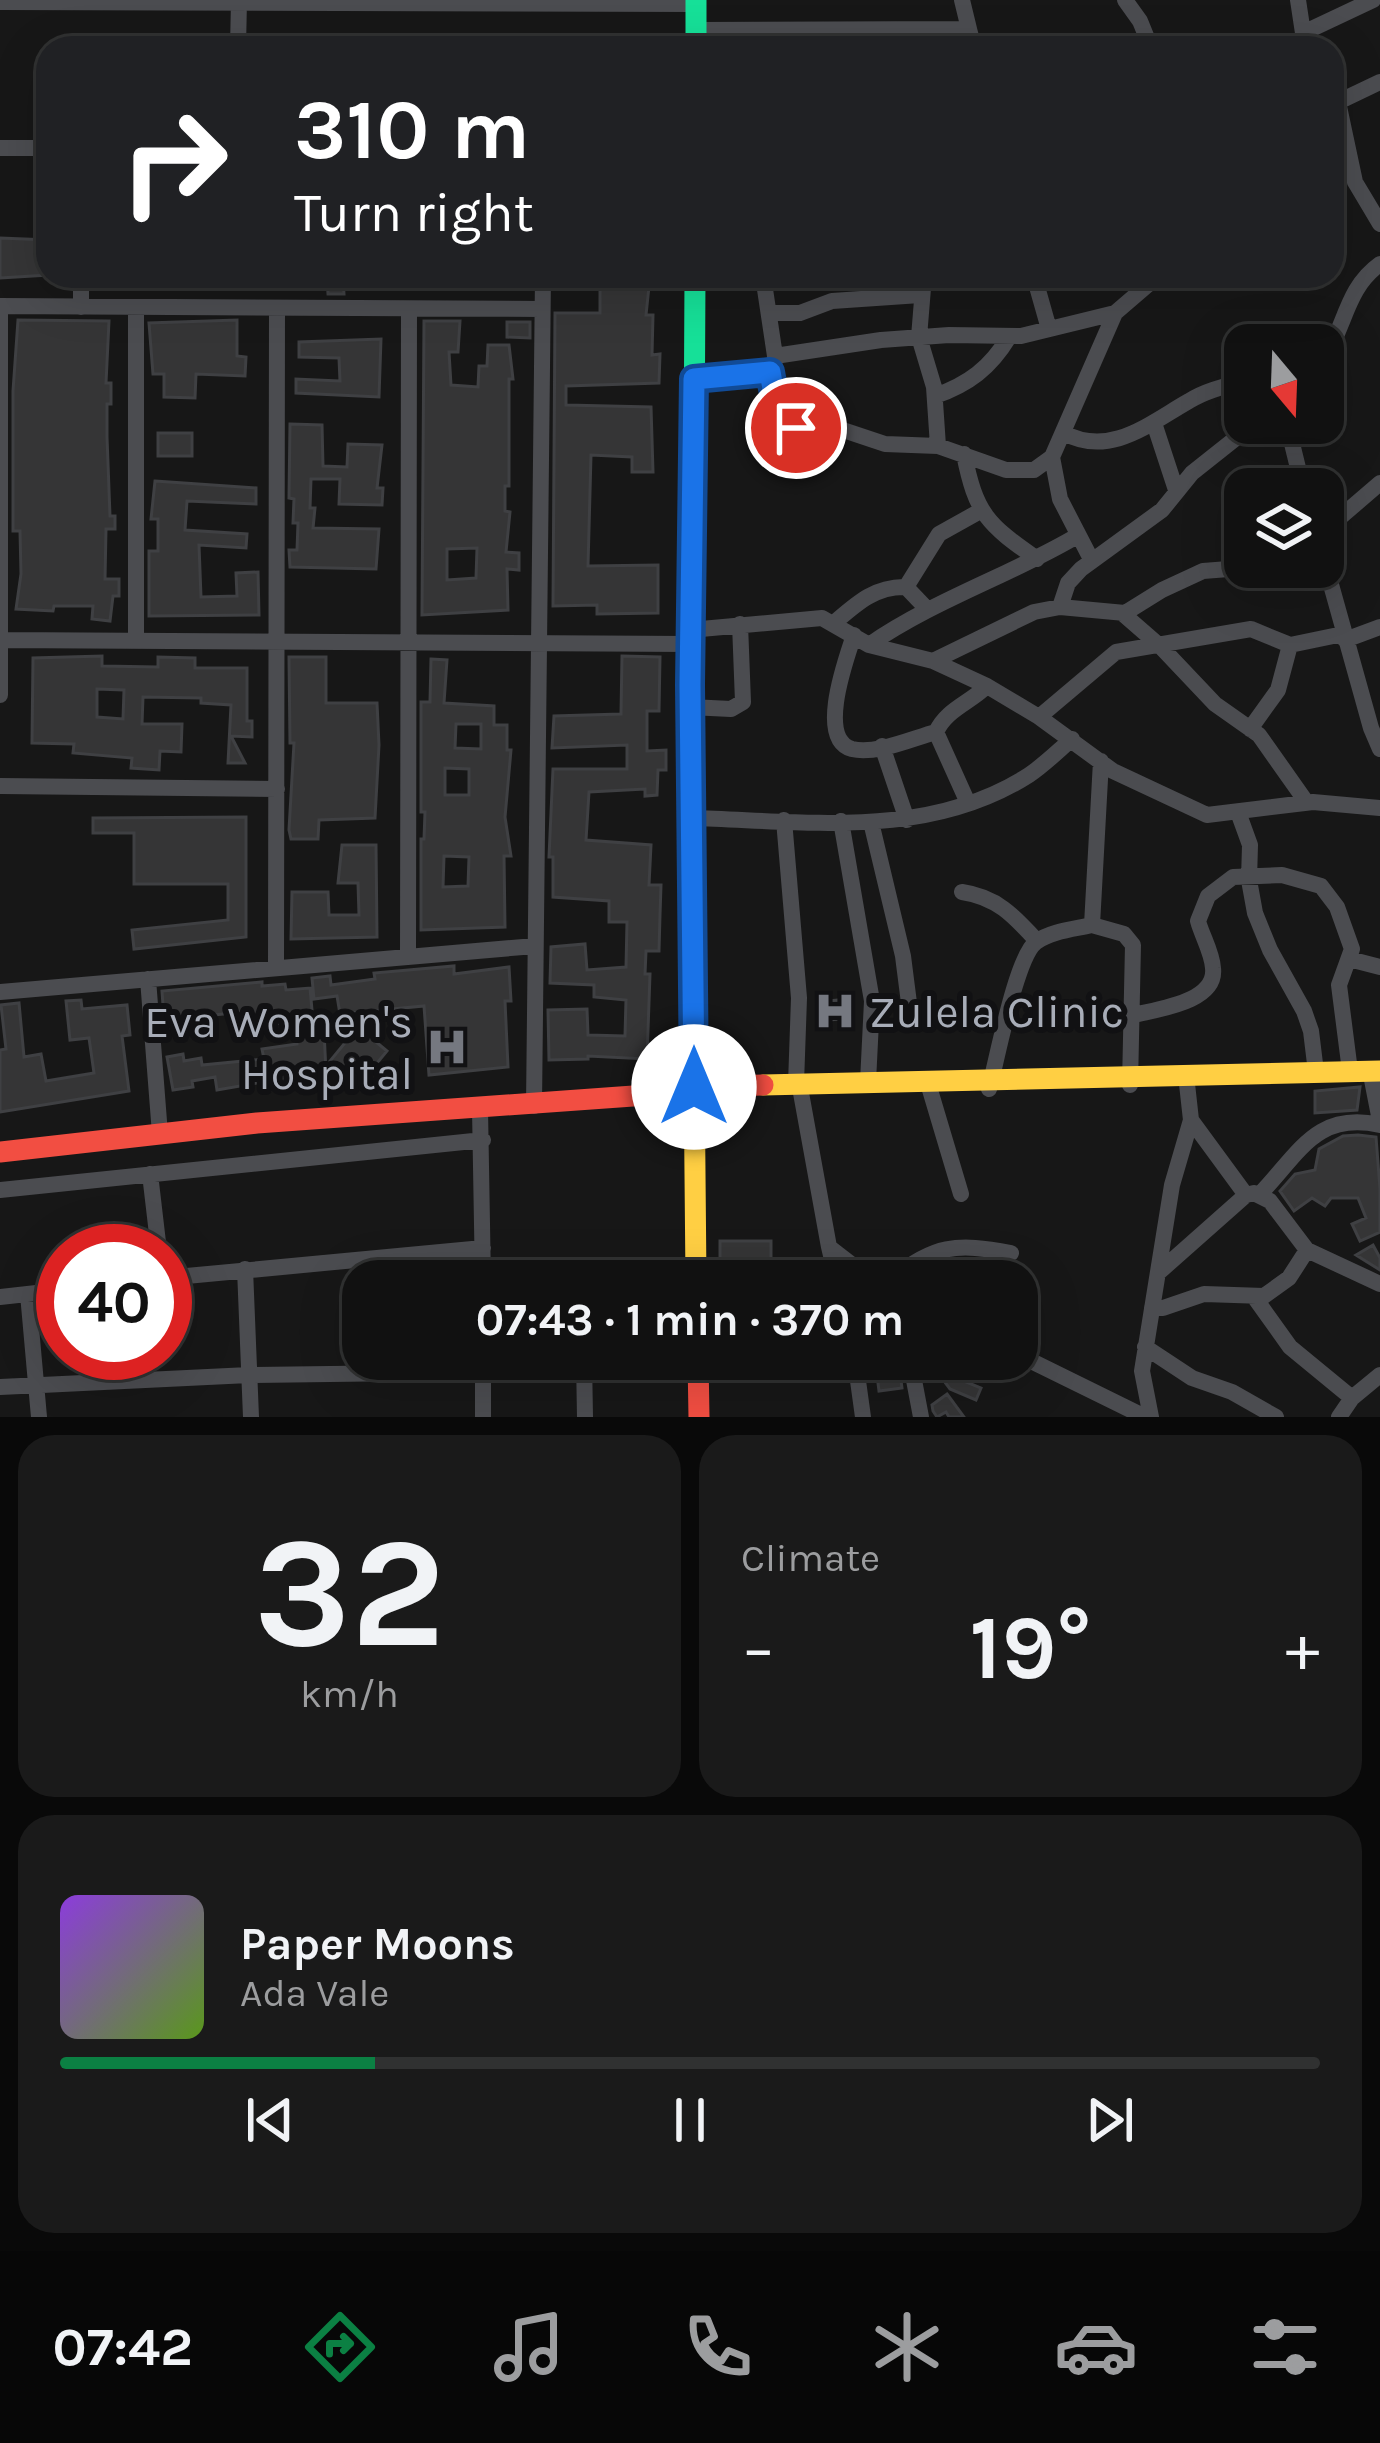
<!DOCTYPE html>
<meta charset="utf-8">
<style>
:root{--surface:#111;--page:#1a1a1a;--text:#f1f3f6;--muted:#9c9d9f;--line:#303131;--accent:#0b8043}
body{margin:0;font-family:Karla,sans-serif;background:var(--page);color:var(--text);height:100vh;display:flex;flex-direction:column;font-size:45px;white-space:nowrap}
*{box-sizing:border-box;margin:0}
p{font-size:39px;color:var(--muted)}
.icon{flex:none;width:66px;height:66px;fill:none;stroke:currentColor;stroke-width:2;stroke-linecap:round;stroke-linejoin:round}
.map{position:relative;height:1417px;overflow:hidden}
.details{display:flex;flex-direction:column;gap:18px;padding:18px;background:#090909;flex:1}
.details>*{flex:none}
.banner{position:absolute;left:36px;top:36px;width:1308px;height:252px;border-radius:36px;box-shadow:0 12px 48px #0002,0 0 0 3px var(--line);background:#202124;color:#fff;overflow:hidden}
.needle{width:78px;rotate:161deg}
.controls{position:absolute;left:1224px;top:324px;display:grid;gap:24px}
.controls a{display:grid;place-items:center;width:120px;height:120px;border-radius:24px;background:var(--surface);box-shadow:0 12px 48px #0002,0 0 0 3px var(--line);font-size:60px}
.speed{position:absolute;left:36px;top:1224px;display:flex;gap:24px;font-size:60px;font-weight:700;text-align:center}
.speed>*{display:grid;place-content:center;width:156px;height:156px;border-radius:50%;background:var(--surface);box-shadow:0 12px 48px #0002,0 0 0 3px var(--line);line-height:1}
.speed .limit{border:18px solid #d22;background:#fff;color:#111}
.pin{position:absolute;display:grid;place-items:center;width:102px;height:102px;color:#fff;margin:-51px;border:6px solid #fff;border-radius:50%;box-shadow:0 3px 12px #0007}
.me{position:absolute;width:132px;margin:-66px;rotate:0deg;stroke-linejoin:round;filter:drop-shadow(0 0 9px #0008)}
.turn{display:flex;align-items:center;gap:42px;height:252px;padding:0 60px;font-size:54px}
.turn .icon{width:156px;height:156px;stroke-width:2.5}
.turn b{display:block;font-size:84px;line-height:102px}
.big{font-size:90px;font-weight:700;line-height:1.1}
.details .widget{flex:1;display:flex;flex-direction:column;justify-content:center;gap:18px;min-width:0;padding:0 42px;border-radius:36px;background:var(--page)}
.details .dial{align-items:center;gap:0}
.dial b{font-size:156px;line-height:1}
.song{display:flex;align-items:center;gap:36px}
.cover{width:144px;height:144px;border-radius:18px;background:linear-gradient(135deg,hsl(270 70% 55%),hsl(90 70% 35%))}
.played{height:12px;border-radius:6px;background:linear-gradient(90deg,var(--accent) 25%,var(--line) 25%)}
.keys{display:flex;justify-content:space-around;direction:ltr}
.heat{display:flex;justify-content:space-between;align-items:center;font-size:66px;direction:ltr}
.details .tiles{flex:1;display:grid;gap:18px;grid-template-columns:1fr 1fr}
.widget:last-child{grid-column:span 2}
.trip{position:absolute;left:342px;top:1260px;width:696px;height:120px;border-radius:36px;background:var(--surface);box-shadow:0 12px 48px #0002,0 0 0 3px var(--line);font-weight:700;line-height:120px;text-align:center}
.tabs{display:flex;height:192px;justify-content:space-around;align-items:center;background:#070707;color:var(--muted)}
.tabs .icon{width:84px;height:84px}
.tabs .current{color:var(--accent)}
.tabs b{font-size:54px;color:var(--text)}
.map>svg:first-child{display:block}
.building{fill:#353536;stroke:#3f4043;stroke-width:3;fill-rule:evenodd}
.lines{fill:none;stroke-linecap:round;stroke-linejoin:round}
.street{stroke:#4b4c50;stroke-width:16}
.fast{stroke:#16e098;stroke-width:21}
.slow{stroke:#ffcf43;stroke-width:21}
.jam{stroke:#f24e42;stroke-width:21}
.route-casing{stroke:#114b97;stroke-width:30}
.route{stroke:#1a73e8;stroke-width:21}
.labels{text-anchor:middle;stroke-width:12;stroke-linejoin:round;paint-order:stroke}
.poi-label{font-size:45px;fill:#a8adb8;stroke:#111113;text-anchor:start}
</style>
<div class="map">
<svg width="1380" height="1417" viewBox="0 0 1380 1417">
<rect width="100%" height="100%" fill="#171717"/>
<path class="building" d="M0,238L48,240V275L0,278Z
M327,276H343L344,294H328Z
M637,276L650,277L646,315H653L652,355L660,354L659,383L566,386V405L651,407L653,472H632V457L591,455L588,566L658,565V613L597,614V605L553,606L555,313H600V287H636Z
M18,320L109,321L106,383H111V404H107V437L110,516H115V529H106L105,579H119V596H113L110,621L92,619L93,606H54L53,611L16,609L21,574L20,531H13V391Z
M237,320V356L246,357L245,376L196,374L195,398L164,397V374H153L149,323Z
M424,321H460L458,352H449L451,385L478,387L479,366H487L488,345H509L513,379H509V486H505V511L510,512L506,552L519,553V570L507,569L508,610L422,615ZM477,548L476,578L447,580V549Z
M507,322H530V338L507,337Z
M381,339L379,397L296,393V379L340,381L339,358L299,357V342Z
M290,424L322,425L323,466L347,467L348,444L382,445L377,488H383L382,505L339,504L340,479H311L310,508H315L313,528L379,529L376,569L290,567L289,550H297L298,523H293L294,499L289,498Z
M158,433H192V456H158Z
M155,481L256,488V504L187,501L185,530L247,534L246,548L199,545L201,597L237,596L236,573L258,572L259,615L149,616V551H158V519H151Z
M102,656V666L158,667V657L195,658V668H247V721H252V737L231,736L245,763H228L231,705L201,703V698L143,697L142,724H182L181,752L160,751L159,770L131,768L132,758L73,753L74,744L32,743L33,658ZM97,689L124,690L123,719L97,717Z
M622,656L660,657L659,711H647V751L666,750V770H658L657,795L645,796V789L589,792L586,840L651,845L649,885H661L660,915L659,951H646L645,974H650L647,1059L588,1056V1059L549,1060L548,1010L587,1009L588,1035L625,1036L626,1000L594,997V985L550,983L551,947L585,944L587,970L626,967L627,922H609V901L553,897V857H549L553,769H627V745L552,748L554,716L621,714Z
M289,657H326V703H377L379,745L375,818L319,820L318,839H291L289,830L294,743H290Z
M431,659L447,660L444,703L494,706V725H507V750H511L505,817L511,856H504L505,927L421,930V839H424L425,812H421V702H430ZM456,724H481V749L455,748ZM445,768L469,769V795H445ZM444,856L469,857L468,886L443,887Z
M246,817V937L134,949L132,930L228,920V884H134V833H93V818Z
M342,845H376L377,937L291,939L292,892H328L329,915H359L358,883H338Z
M454,966V974L509,967L511,1001H505L508,1067L429,1075L424,1006L340,1014L337,996L314,999L312,978L330,976L331,985L375,979L374,973Z
M262,982V986L285,984L286,990L310,988L314,1032L324,1031L326,1072L294,1074L284,1079L285,1087L270,1090L269,1081L217,1090L215,1077L192,1081L193,1087L173,1090L167,1057L183,1054L184,1061L201,1058L202,1065L264,1059L262,1049L297,1044L296,1022L270,1024L269,1016L245,1018L244,1012L203,1016L204,1028L165,1033L162,991Z
M849,999L851,1018L828,1020L827,1001Z
M81,1000L82,1009L127,1005L130,1035L122,1036L129,1091L0,1112V1050L6,1049L1,1005L19,1003L24,1057L41,1054L46,1081L94,1073L89,1038L70,1040L66,1001Z
M358,1027L387,1051L359,1085L330,1061Z
M1360,1087L1357,1110L1315,1113V1091Z
M1358,1135L1376,1137L1380,1189V1232L1360,1241L1352,1224L1366,1218L1358,1198H1331L1325,1206L1312,1198L1294,1211L1280,1191L1295,1174L1315,1170L1319,1149L1343,1136Z
M720,1241H771V1271H720Z
M1373,1245L1380,1258V1270L1356,1255Z
M935,1369L981,1388L976,1400L950,1389Z
M900,1373L902,1388L879,1391L877,1375Z
M947,1394L964,1417H949L946,1412L937,1417L933,1411L932,1405Z"/>
<g class="lines">
<path class="street" d="M962,0L969,29
M1125,0L1140,21L1151,48
M1298,0L1303,33L1310,48
M0,2L696,4
M696,30L969,29L974,48
M1303,33L1373,0
M238,48L239,0
M1332,90L1338,102L1355,182L1380,224
M1338,102L1380,82
M0,148H48
M924,276L919,337L934,387L938,446
M1034,276L1049,329
M0,306L542,309
M81,307V276
M136,307V640
M769,313H800L832,301L920,295
M1242,348L1245,353
M775,356L881,340L949,335L1021,336L1115,313
M1323,360C1346,327 1345,289 1380,264
M770,372L778,416L796,428L846,431L885,444L938,446L1006,470H1034L1052,457L1115,313L1158,276
M694,379L765,374L774,370L775,356L763,276
M935,396C969,384 990,368 1009,337
M1154,423L1176,490
M1287,423L1298,468L1297,489
M1064,433C1110,458 1150,423 1189,401C1207,390 1226,386 1245,381
M964,454C976,514 987,524 1037,559
M1052,457L1060,499L1092,561
M1323,532L1380,483
M1323,556L1371,728L1380,749
M906,587L939,534L982,510
M1060,607L1068,583L1081,569L1162,510L1192,473L1255,423
M1122,613L1161,647L1215,704L1259,735L1307,803
M834,623C856,604 875,586 906,587L927,609
M690,630L822,618L869,645L933,661L1034,612L1060,607L1125,613L1162,590L1203,571L1254,567
M854,635C847,657 816,739 852,749C876,755 913,738 936,732
M0,640L690,644
M1345,640L1380,627
M869,645C934,600 1009,576 1077,536
M933,661L987,686L1039,717L1113,771L1207,815L1313,802L1380,808
M0,695V306
M690,707L731,709L743,702L740,624
M1039,717L1116,652L1251,629L1290,645L1343,634
M1250,729L1278,690L1290,645
M882,746L907,820
M1101,761L1092,925L1124,934L1133,945L1130,1085
M0,786L277,789
M968,803L936,732C947,709 968,704 987,686
M1238,812L1250,845L1249,880L1255,913L1270,950L1304,1011L1311,1031L1316,1072
M692,818C805,821 928,840 1029,775C1044,765 1058,751 1072,739
M784,820L799,998L796,1084
M841,821L872,1001L868,1082
M871,822L903,956L909,1003
M962,892C997,897 1014,916 1037,941
M408,957L409,309
M1349,959L1380,967
M276,968L277,308
M148,979L160,1134
M0,992L535,946
M1134,1015C1158,1009 1217,1002 1213,968C1212,952 1202,936 1198,921L1208,896L1233,877L1282,875L1321,886L1337,907L1352,949L1339,985L1350,1071
M1372,1080L1380,1121
M989,1089C997,1060 1016,957 1036,942C1051,931 1075,929 1092,925
M930,1090L961,1194
M801,1093L829,1247L873,1281
M534,1106L543,276
M480,1109L483,1281
M1191,1120L1246,1195
M150,1174L159,1251
M0,1190L483,1140
M1260,1194C1300,1152 1317,1111 1380,1125
M829,1247L837,1281
M245,1269L251,1417
M1158,1273L1246,1195L1254,1193L1270,1201L1307,1250L1380,1284
M165,1278L483,1248
M890,1281C933,1244 957,1243 1011,1253
M28,1294L39,1417
M0,1297L63,1290
M1255,1298L1290,1347L1352,1398
M1152,1308H1163L1204,1294L1264,1296L1289,1278L1307,1250
M1145,1347L1192,1378L1232,1392L1276,1417
M1017,1354L1145,1417
M483,1359V1417
M584,1359L585,1417
M855,1359L863,1417
M910,1359L921,1417
M0,1387L249,1375L483,1372
M1151,1417L1142,1371L1172,1185L1191,1120L1187,1084
M1339,1417L1352,1398L1380,1375"/>
<path class="fast" d="M696,0V48
M692,851L695,276"/>
<path class="slow" d="M692,851L696,1281
M763,1085L1380,1071"/>
<path class="jam" d="M0,1152L257,1123L675,1093L694,1087L763,1085
M698,1359L699,1417"/>
</g>
<g class="lines">
<g class="route-casing">
<path id="route" d="M694,1087L690,685L694,379L770,372L778,416L796,428"/>
</g>
<use href="#route" class="route"/>
</g>
<defs>
<g id="hospital-bare" transform="scale(3.24)"><path d="M-5-5h3v3.5h4V-5h3V5h-3V1.5h-4V5h-3Z" fill="#757880" stroke="#111113" stroke-width="2.5" paint-order="stroke"/></g>
</defs>
<g fill-rule="evenodd">
<use href="#hospital-bare" x="835" y="1011"/>
<use href="#hospital-bare" x="447" y="1047"/>
</g>
<g class="labels">
<g class="poi-label">
<text x="869" y="1027">Zulela Clinic</text>
<text x="413" y="1037" text-anchor="end">Eva Women's<tspan x="413" dy="52">Hospital</tspan></text>
</g>
</g>
</svg>
<div class="controls">
<a><svg class="needle" viewBox="-14 -14 28 28"><path d="M0-13l5 13h-10z" fill="#e53935"/><path d="M0 13l5-13h-10z" fill="#9c9d9f"/></svg></a>
<a><svg class="icon" aria-label="layers" viewBox="0 0 24 24"><path d="M12 4l9 5-9 5-9-5zM3 14l9 5 9-5"/></svg></a>
</div>
<div class="speed"><div class="limit">40</div></div>
<div class="pin" style="left:796px;top:428px;background:#d93025"><svg class="icon" aria-label="arrive" viewBox="0 0 24 24"><path d="M6 21V4h12l-3 4 3 4H6"/></svg></div>
<svg class="me" style="left:694px;top:1087px" viewBox="-20 -20 40 40"><circle r="19" fill="#fff"/><path d="M0-13L10 11 0 6-10 11z" fill="#1a73e8"/></svg>
<div class="trip">07:43 · 1 min · 370 m</div>
<div class="banner">
<div class="turn"><svg class="icon" aria-label="right" viewBox="0 0 24 24"><path d="M7 20v-9h11M14 6l5 5-5 5"/></svg><div><b>310 m</b>Turn right</div></div>
</div>
</div>
<section class="details">
<div class="tiles">
<div class="widget dial"><b>32</b><p>km/h</p></div>
<div class="widget"><p>Climate</p>
<div class="heat"><a>−</a><b class="big">19°</b><a>+</a></div>
</div>
<div class="widget">
<div class="song"><i class="cover"></i><div><b>Paper Moons</b><p>Ada Vale</p></div></div>
<div class="played"></div>
<div class="keys"><svg class="icon" aria-label="previous" viewBox="0 0 24 24"><path d="M18 5L8 12l10 7zM5 5v14"/></svg><svg class="icon" aria-label="pause" viewBox="0 0 24 24"><path d="M8 5v14M16 5v14"/></svg><svg class="icon" aria-label="next" viewBox="0 0 24 24"><path d="M6 5l10 7-10 7zM19 5v14"/></svg></div>
</div>
</div>
</section>
<nav class="tabs">
<b>07:42</b>
<svg class="icon current" aria-label="directions" viewBox="0 0 24 24"><path d="M12 3l9 9-9 9-9-9zM9 14v-3h6M13 9l2 2-2 2"/></svg>
<svg class="icon" aria-label="music" viewBox="0 0 24 24"><path d="M9 18V5l10-2v13"/><circle cx="6" cy="18" r="3"/><circle cx="16" cy="16" r="3"/></svg>
<svg class="icon" aria-label="phone" viewBox="0 0 24 24"><path d="M5 4h4l2 5-3 2q2 4 5 5l2-3 5 2v4C11 20 4 13 5 4z"/></svg>
<svg class="icon" aria-label="climate" viewBox="0 0 24 24"><path d="M12 3v18M4 7l16 10M4 17L20 7"/></svg>
<svg class="icon" aria-label="car" viewBox="0 0 24 24"><path d="M5 17H2v-5l4-1 3-4h7l3 4 3 1v5h-3M9 17h6M6 11h13"/><circle cx="7" cy="17" r="2"/><circle cx="17" cy="17" r="2"/></svg>
<svg class="icon" aria-label="filters" viewBox="0 0 24 24"><path d="M4 7h16M4 17h16"/><circle cx="9" cy="7" r="2"/><circle cx="15" cy="17" r="2"/></svg>
</nav>
